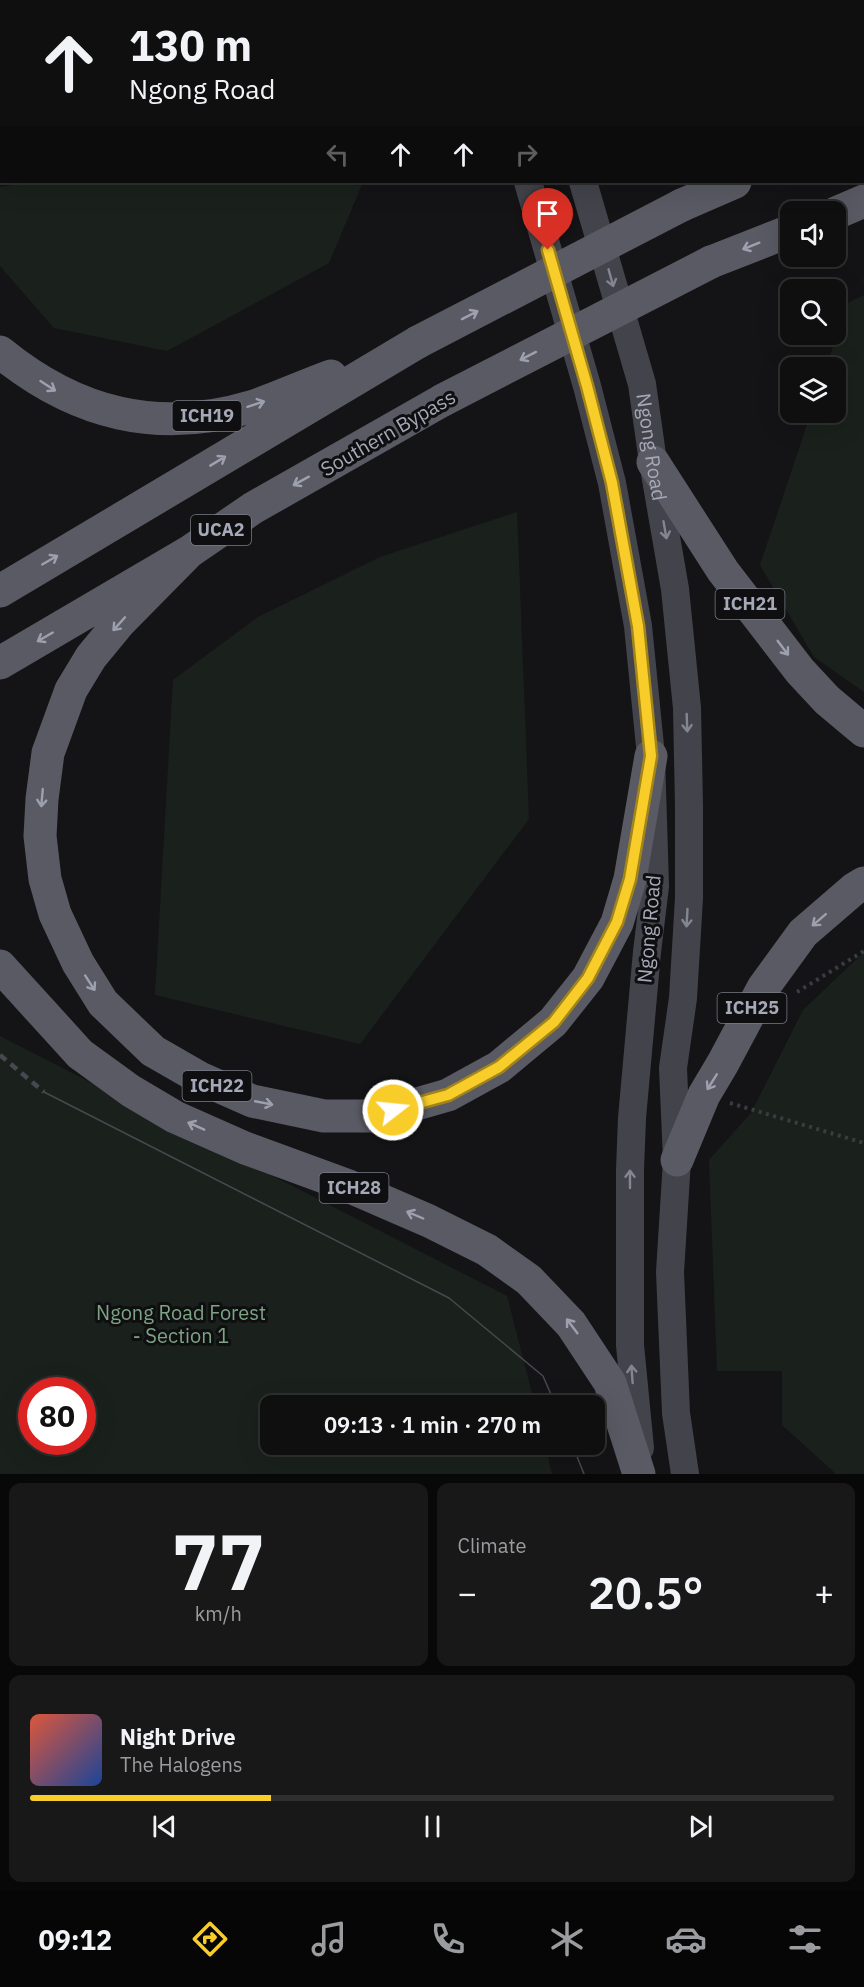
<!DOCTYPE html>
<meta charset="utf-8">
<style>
:root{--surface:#0f0f10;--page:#181819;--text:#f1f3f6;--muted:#9b9c9f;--line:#2f2f30;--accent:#f8cd2a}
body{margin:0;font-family:"IBM Plex Sans",sans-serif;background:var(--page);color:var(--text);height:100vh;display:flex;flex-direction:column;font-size:22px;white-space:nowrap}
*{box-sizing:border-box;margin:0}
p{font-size:20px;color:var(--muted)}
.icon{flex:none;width:33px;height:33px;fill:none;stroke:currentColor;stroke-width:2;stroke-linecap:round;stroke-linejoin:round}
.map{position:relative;height:1474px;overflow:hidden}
.details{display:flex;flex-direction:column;gap:9px;padding:9px;background:#080809;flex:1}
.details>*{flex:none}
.banner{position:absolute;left:0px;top:0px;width:864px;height:183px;box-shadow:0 6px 24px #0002,0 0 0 2px var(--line);background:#0f0f10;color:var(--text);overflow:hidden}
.buttons{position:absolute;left:780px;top:201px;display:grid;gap:12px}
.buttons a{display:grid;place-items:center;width:66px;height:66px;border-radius:12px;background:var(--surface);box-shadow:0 6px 24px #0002,0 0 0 2px var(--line);font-size:30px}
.speed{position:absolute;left:18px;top:1377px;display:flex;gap:12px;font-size:30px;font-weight:700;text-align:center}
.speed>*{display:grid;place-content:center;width:78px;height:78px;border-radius:50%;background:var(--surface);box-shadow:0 6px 24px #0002,0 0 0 2px var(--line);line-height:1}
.speed .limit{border:9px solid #d22;background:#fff;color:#111}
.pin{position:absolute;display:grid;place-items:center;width:51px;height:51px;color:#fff;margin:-62px -26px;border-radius:50% 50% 50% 0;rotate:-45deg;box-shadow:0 0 6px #0007}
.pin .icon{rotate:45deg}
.me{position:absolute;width:66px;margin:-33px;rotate:74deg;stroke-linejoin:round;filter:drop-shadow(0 0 4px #0008)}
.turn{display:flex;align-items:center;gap:21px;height:126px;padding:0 30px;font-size:27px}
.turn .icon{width:78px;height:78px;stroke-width:2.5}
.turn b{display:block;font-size:42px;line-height:51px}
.lanes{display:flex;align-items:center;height:57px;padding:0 30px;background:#0003;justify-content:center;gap:30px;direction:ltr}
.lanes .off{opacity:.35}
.big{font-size:45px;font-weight:600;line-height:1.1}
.details .widget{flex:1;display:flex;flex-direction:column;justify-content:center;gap:9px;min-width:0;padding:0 21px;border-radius:12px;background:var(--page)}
.details .dial{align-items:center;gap:0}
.dial b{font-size:78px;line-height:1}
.song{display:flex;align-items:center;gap:18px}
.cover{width:72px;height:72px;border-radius:9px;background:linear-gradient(135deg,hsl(10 70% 55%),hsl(220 70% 35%))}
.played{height:6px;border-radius:3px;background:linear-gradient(90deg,var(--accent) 30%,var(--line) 30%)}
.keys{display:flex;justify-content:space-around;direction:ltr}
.heat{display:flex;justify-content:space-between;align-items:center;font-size:33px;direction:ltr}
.details .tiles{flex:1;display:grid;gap:9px;grid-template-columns:1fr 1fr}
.widget:last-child{grid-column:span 2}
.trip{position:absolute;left:260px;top:1395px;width:345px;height:60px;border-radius:12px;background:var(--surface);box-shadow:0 6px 24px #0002,0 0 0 2px var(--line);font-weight:600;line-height:60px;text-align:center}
.tab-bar{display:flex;height:96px;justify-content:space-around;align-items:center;background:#060606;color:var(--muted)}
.tab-bar .icon{width:42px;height:42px}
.tab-bar .active{color:var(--accent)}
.tab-bar b{font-size:27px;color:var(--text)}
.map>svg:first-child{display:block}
.green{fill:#1a211c;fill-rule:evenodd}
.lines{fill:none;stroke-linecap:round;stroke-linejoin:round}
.path{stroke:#3b3c42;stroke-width:4;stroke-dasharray:3 4.5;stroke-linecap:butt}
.secondary{stroke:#43444b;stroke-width:28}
.trunk{stroke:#595a63;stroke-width:33}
.tram{stroke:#484950;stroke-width:1.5}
.rail{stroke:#484950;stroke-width:4.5;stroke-dasharray:8 6;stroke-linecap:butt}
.trunk-bridge{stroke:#595a63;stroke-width:33}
.oneway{stroke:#9da1af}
.oneway2{stroke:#838691}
.route-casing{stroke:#a1851b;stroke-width:15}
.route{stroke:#f8cd2a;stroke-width:10}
.labels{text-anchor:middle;stroke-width:6;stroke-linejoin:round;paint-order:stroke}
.shield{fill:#0f0f11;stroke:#787b85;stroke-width:1.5}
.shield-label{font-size:18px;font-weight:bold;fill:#a5a9b7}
.street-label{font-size:20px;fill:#a5a9b7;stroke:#0f0f11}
.park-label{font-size:20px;fill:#7ca383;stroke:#0f0f11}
</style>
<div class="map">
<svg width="864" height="1474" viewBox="0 0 864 1474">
<rect width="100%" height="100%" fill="#141416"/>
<path class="green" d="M102,0H304V1L104,2Z
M722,0H864V76H863L862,2Z
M33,182H363L329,263L167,351L54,328L0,266V187Z
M864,295V692L814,657L760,565L811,413L836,412V368L826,367L848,303Z
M517,512L529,819L360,1044L155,995L173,680L258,617L380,557Z
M864,952V1474H836L782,1425V1371H717L709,1160L751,1113L803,1010Z
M0,1036L507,1296L535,1405L270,1406V1444L545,1445L552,1474H0ZM32,1390H82V1442H32Z"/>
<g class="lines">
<path class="path" d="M797,992L864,951
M730,1103L864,1143"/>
<g class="secondary">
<path d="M495,0V2"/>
<path d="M542,0L543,2"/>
<path d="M528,182L587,386L612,483L638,626L651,756L655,886L647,952L632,1118L630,1170V1345L640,1448"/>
<path id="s1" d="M583,182L642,384L653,462L675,589L687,708L689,806V898L683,998L673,1068L677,1160L670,1272L676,1413L685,1474"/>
</g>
<path class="trunk" d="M450,0L451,2
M862,126H864
M682,205L735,182
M836,213L864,201
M711,262L790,231
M0,352C76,414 158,435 254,406C280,397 306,385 331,376
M653,462L723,571L800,671L827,700L864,731
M189,552L119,623L91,657L71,690L48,753L42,799L40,836L45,879L55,914L78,963L103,1003L153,1051L200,1078L252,1101L324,1116H375L448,1095L499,1067L553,1022L588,978L617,923L630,879L651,756
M0,591L418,342
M0,663L189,552L253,508L443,400
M0,966L80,1054L131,1091L175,1117L245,1148L346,1185L429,1221L487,1250L529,1280L571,1324L610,1383L639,1474
M677,1160L704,1095L723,1063L763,988L803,933L854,889L864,883"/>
<path class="tram" d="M44,1092L449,1298L543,1376L556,1406
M572,1444L584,1474"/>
<path class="rail" d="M0,1055L44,1092"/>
<path class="trunk-bridge" d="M418,342L682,205
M443,400L711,262"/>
</g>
<defs><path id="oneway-shaft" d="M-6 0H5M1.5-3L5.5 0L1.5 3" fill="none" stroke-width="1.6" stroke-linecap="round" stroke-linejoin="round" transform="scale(1.5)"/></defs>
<g class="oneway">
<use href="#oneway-shaft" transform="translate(751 246) rotate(158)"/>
<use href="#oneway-shaft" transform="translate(470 315) rotate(-27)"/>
<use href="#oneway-shaft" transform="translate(528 356) rotate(153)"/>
<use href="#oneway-shaft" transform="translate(48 386) rotate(33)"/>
<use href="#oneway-shaft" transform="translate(256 404) rotate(-18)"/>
<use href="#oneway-shaft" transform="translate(218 461) rotate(-31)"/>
<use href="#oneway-shaft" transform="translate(301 481) rotate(151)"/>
<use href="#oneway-shaft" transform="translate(50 560) rotate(-30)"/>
<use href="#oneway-shaft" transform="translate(119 624) rotate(132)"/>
<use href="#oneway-shaft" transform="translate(45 637) rotate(150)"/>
<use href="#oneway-shaft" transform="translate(783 648) rotate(53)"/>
<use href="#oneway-shaft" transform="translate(42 798) rotate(95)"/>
<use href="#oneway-shaft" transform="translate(819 920) rotate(139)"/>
<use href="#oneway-shaft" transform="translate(90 983) rotate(57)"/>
<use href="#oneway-shaft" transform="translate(712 1082) rotate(122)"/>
<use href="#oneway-shaft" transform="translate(264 1103) rotate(11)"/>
<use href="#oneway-shaft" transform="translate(196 1126) rotate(-156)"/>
<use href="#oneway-shaft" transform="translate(415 1215) rotate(-157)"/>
<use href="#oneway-shaft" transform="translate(572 1326) rotate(-127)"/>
</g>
<g class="oneway2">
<use href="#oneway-shaft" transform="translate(611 278) rotate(74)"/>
<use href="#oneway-shaft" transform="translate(665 530) rotate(80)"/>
<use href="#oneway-shaft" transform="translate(687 723) rotate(88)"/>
<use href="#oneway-shaft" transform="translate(687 918) rotate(93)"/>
<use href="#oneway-shaft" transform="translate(630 1179) rotate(-90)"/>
<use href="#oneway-shaft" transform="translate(632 1374) rotate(-94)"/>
</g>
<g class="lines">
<g class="route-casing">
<path id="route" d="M393,1110L448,1095L499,1067L554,1022L588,978L617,922L630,879L651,756L638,626L612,483L587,386L548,250"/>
</g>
<use href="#route" class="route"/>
</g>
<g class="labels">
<g class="shield">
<rect x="172.5" y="401" width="69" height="30" rx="4.5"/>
<rect x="191" y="515" width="60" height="30" rx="4.5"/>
<rect x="715.5" y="589" width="69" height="30" rx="4.5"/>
<rect x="717.5" y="993" width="69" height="30" rx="4.5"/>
<rect x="182.5" y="1071" width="69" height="30" rx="4.5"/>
<rect x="319.5" y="1173" width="69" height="30" rx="4.5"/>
</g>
<g class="shield-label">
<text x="207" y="422">ICH19</text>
<text x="221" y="536">UCA2</text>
<text x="750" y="610">ICH21</text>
<text x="752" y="1014">ICH25</text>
<text x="217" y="1092">ICH22</text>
<text x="354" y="1194">ICH28</text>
</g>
<g class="street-label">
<text transform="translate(388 433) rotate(-30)" y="7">Southern Bypass</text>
<text dy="7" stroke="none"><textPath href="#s1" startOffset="274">Ngong Road</textPath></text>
<text transform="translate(649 929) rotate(-85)" y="7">Ngong Road</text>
</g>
<g class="park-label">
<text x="181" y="1320">Ngong Road Forest<tspan x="181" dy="23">- Section 1</tspan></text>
</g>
</g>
</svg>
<div class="buttons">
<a><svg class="icon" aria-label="sound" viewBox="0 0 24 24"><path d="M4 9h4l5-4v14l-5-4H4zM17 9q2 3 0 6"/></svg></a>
<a><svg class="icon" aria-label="search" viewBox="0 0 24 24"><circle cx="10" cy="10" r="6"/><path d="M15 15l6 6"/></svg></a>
<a><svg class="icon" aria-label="layers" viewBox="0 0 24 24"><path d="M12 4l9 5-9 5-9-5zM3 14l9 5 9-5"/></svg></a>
</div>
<div class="speed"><div class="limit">80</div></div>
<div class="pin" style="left:548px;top:250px;background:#d93025"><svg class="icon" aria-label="arrive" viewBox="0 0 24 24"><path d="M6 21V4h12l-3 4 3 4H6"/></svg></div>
<svg class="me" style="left:393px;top:1110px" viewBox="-20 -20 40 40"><circle r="17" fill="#f8cd2a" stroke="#fff" stroke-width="3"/><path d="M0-11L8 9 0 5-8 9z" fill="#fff"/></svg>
<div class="trip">09:13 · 1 min · 270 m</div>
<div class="banner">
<div class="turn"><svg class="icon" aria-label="ahead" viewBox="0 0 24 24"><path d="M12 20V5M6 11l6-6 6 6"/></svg><div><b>130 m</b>Ngong Road</div></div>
<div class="lanes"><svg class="icon off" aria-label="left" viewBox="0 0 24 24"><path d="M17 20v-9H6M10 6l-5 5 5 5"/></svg><svg class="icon" aria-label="ahead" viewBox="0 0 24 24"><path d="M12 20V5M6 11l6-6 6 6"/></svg><svg class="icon" aria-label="ahead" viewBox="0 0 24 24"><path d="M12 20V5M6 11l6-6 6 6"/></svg><svg class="icon off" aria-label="right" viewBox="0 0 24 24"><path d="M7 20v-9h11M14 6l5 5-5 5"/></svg></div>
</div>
</div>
<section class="details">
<div class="tiles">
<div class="widget dial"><b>77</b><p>km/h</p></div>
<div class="widget"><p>Climate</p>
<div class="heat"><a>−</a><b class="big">20.5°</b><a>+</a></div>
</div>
<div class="widget">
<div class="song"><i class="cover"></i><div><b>Night Drive</b><p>The Halogens</p></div></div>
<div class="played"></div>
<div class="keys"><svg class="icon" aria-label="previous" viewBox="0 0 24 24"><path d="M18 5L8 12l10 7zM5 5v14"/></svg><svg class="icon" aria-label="pause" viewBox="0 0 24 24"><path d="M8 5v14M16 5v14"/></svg><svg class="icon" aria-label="next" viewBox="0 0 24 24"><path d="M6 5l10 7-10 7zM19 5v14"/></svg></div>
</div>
</div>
</section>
<nav class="tab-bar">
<b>09:12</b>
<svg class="icon active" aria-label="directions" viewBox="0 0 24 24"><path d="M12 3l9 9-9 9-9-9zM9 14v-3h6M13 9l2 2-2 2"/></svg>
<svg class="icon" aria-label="music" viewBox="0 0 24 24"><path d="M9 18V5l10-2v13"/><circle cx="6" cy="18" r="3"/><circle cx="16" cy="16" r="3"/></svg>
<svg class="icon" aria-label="phone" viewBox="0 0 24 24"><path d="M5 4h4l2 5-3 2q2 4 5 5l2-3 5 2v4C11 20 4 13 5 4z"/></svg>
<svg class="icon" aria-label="climate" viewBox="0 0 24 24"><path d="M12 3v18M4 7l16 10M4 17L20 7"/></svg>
<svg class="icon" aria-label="car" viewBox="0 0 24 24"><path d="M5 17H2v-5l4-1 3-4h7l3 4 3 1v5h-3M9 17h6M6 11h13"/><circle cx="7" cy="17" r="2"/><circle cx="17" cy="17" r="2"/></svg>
<svg class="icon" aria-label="filters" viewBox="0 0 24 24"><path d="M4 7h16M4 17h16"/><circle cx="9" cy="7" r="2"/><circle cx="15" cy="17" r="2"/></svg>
</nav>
